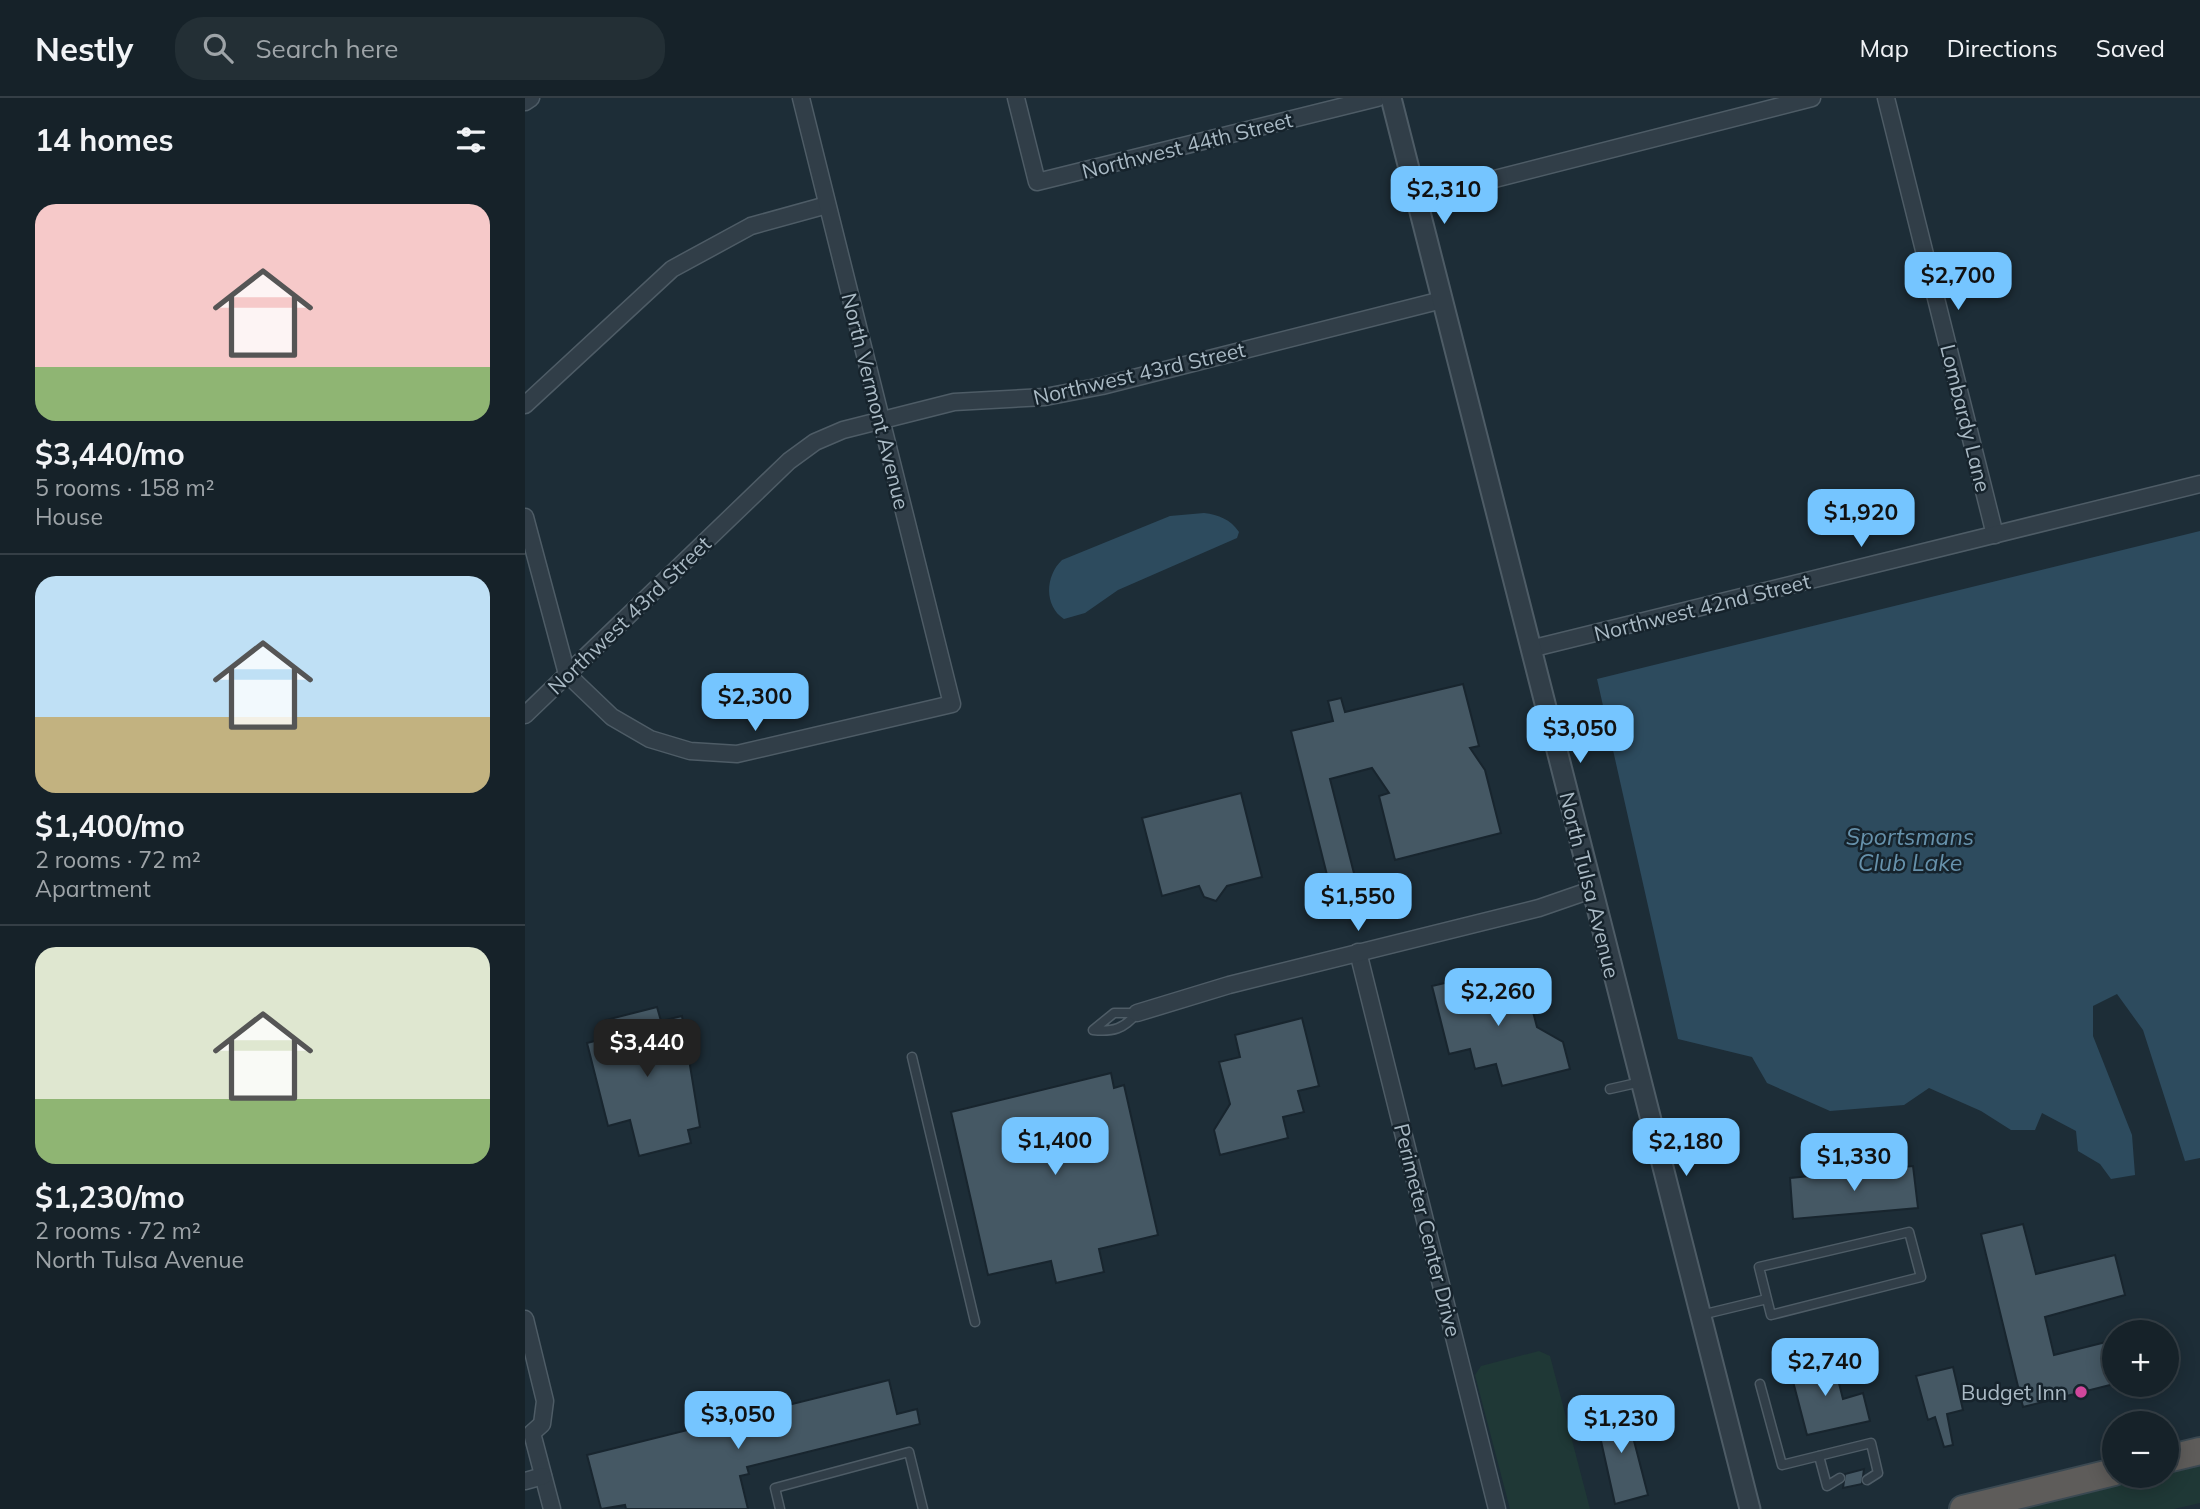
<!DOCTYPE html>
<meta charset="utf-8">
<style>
:root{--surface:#162229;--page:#232f35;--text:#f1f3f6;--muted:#9ea4a8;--line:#353f46;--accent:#75c5ff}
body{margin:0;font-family:Mulish,sans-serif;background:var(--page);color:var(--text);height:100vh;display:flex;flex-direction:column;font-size:26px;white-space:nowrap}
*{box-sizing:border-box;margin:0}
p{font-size:23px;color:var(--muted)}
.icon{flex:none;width:38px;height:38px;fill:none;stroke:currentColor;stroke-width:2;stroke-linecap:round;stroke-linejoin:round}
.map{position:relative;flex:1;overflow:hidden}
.drawer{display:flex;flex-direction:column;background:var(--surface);width:525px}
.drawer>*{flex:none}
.fabs{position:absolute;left:1577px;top:1222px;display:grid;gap:14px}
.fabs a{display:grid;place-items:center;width:77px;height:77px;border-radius:50%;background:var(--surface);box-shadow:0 4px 18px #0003,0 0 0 2px var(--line);font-size:35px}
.price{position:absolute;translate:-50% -60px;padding:0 16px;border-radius:14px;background:var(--accent);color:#111;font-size:23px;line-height:46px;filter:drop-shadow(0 2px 4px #0008)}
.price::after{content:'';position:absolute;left:50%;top:42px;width:21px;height:16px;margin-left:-10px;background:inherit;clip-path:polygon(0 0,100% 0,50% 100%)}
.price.selected{background:#222;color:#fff}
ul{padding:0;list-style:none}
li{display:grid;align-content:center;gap:14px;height:371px;padding:0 35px}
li+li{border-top:2px solid var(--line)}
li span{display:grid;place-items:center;height:217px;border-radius:21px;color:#555}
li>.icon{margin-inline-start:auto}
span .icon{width:126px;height:126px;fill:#fffc;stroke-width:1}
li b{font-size:30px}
h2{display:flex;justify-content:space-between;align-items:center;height:84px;padding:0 35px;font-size:30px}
header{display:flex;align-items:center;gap:42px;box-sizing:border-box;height:98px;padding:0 35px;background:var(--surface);border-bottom:2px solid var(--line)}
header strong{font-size:33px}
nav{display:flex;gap:38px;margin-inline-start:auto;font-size:24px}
.search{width:490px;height:63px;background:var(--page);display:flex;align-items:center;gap:18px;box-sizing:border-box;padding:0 24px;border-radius:28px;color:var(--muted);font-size:26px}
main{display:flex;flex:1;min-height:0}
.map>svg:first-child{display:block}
.green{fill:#1f3836}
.water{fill:#2d4b5e}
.building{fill:#455864;stroke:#18252e;stroke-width:2}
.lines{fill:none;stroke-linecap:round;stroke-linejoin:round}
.service-casing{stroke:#4e5c66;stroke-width:11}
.minor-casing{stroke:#4e5c66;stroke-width:19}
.tertiary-casing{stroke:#4e5c66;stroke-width:23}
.trunk-casing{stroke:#3b4952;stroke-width:30}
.service{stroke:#313e48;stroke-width:8}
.minor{stroke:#313e48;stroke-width:16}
.tertiary{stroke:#313e48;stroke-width:19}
.trunk{stroke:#5e5c5a;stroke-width:26}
.hotel-dot{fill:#d1479c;stroke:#16232c;stroke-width:2.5}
.labels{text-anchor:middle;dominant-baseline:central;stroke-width:5;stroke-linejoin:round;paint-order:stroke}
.street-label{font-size:21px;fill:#aabac5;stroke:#16232c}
.poi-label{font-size:21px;fill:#aabac5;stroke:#16232c;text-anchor:end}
.water-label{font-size:23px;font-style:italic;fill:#6792ac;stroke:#16232c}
</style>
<header>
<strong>Nestly</strong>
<div class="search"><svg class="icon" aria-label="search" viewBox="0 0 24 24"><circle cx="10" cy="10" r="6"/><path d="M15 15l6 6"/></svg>Search here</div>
<nav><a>Map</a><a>Directions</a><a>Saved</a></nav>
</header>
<main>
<section class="drawer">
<h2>14 homes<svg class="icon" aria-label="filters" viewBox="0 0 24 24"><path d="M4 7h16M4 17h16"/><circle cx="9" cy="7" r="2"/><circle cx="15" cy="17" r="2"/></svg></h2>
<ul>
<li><span style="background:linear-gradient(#f6c9c9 75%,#8fb573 0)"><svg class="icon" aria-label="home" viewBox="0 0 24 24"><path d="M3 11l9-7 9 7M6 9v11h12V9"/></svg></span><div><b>$3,440/mo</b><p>5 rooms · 158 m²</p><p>House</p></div></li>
<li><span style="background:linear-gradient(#bfe0f5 65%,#c2b280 0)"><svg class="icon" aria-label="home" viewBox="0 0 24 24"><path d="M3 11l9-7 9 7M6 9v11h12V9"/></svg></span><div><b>$1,400/mo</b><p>2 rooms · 72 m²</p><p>Apartment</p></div></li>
<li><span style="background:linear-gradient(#dfe7d0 70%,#8fb573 0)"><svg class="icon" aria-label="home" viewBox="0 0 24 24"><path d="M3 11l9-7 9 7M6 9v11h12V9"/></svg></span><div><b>$1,230/mo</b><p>2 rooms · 72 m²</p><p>North Tulsa Avenue</p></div></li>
</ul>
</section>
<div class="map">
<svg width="1675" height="1411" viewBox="0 0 1675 1411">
<rect width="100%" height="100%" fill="#1d2d37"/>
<g class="green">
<path d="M1014 1253 1025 1258 1065 1411H985L950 1277 956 1268Z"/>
<path d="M1675 1366V1405L1649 1411H1499Z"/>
</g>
<g class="water">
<path d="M679 415C694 417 705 421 714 434L712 440 593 492 560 515 539 521C519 508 520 478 537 462L645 418Z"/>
<path d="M1675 433V1060L1660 1063 1618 932 1592 896 1568 908V938L1607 1037 1610 1077 1586 1081 1575 1066 1553 1053 1551 1033 1517 1015 1510 1032H1486L1456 1013 1404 990 1379 1007 1305 1013 1242 985 1227 959 1153 941 1072 581Z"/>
</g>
<g class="building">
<path d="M938 586 954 648 945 650 960 672 976 735 870 762 854 698 864 695 847 670 805 681 834 795 808 801 766 633 808 623 803 603 816 600 820 614Z"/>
<path d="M716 695 737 779 702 788 691 803 679 799 674 788 637 798 617 720Z"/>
<path d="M975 872 980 892 1001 887 1012 929 1038 944 1045 971 977 988 971 966 950 971 945 951 924 956 907 888Z"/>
<path d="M132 909 136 923 157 918 175 1029 163 1032 166 1045 114 1058 105 1022 83 1028 62 945 85 939 81 922Z"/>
<path d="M777 920 794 988 773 993 779 1014 758 1019 763 1040 695 1057 689 1032 705 1006 694 964 715 959 710 937Z"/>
<path d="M586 975 589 990 599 987 633 1137 574 1151 579 1174 531 1185 526 1163 463 1177 426 1014Z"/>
<path d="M1388 1068 1393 1110 1268 1121 1265 1080Z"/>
<path d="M1498 1126 1511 1176 1590 1157 1600 1197 1520 1219 1529 1257 1589 1242V1286L1498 1309 1456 1136Z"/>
<path d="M1307 1258 1318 1301 1338 1295 1345 1323 1282 1337 1264 1268Z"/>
<path d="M1428 1269 1438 1312 1422 1316 1428 1347 1419 1349 1410 1319 1403 1322 1391 1278Z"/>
<path d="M364 1282 372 1316 392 1311 395 1326 222 1369 224 1376 215 1378 223 1411H101L100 1407 76 1411 62 1357Z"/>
<path d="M1100 1308 1123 1397 1090 1406 1070 1316Z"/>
<path d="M1339 1371 1337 1386 1318 1390 1320 1376Z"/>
</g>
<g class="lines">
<g class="service-casing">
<g id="service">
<path d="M589 915H612C599 931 588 934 568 932Z"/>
<path d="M387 959 450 1224"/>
<path d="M1085 991 1116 984"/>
<path d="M1176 1217 1242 1201 1234 1169 1384 1134 1396 1179 1246 1217 1242 1201"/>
<path d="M1235 1286 1257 1367 1346 1345 1353 1375 1342 1382"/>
<path d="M1294 1358 1302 1388 1315 1380"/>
<path d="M255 1411 250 1390 384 1354 398 1411"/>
</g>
</g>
<g class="minor-casing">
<g id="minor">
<path d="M491 0 512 84 852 0"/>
<path d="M1361 0 1470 437"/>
<path d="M0 4 6 0"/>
<path d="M891 101 1287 0"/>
<path d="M0 307 147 171 226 128 302 107"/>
<path d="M0 419 42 576 87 619 125 641 165 653 212 656 427 606 276 0"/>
<path d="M1005 551 1675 386"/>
<path d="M0 617 264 363 290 344 318 332 429 304 520 299 577 288 917 202"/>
<path d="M833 854 972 1411"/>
<path d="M612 915 704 887 1014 810 1066 792"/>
<path d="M0 1221 20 1303 17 1326 7 1335 27 1411"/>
<path d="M0 1383 18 1378"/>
</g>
</g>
<g class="tertiary-casing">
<path id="tertiary" d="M866 0 1225 1411"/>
</g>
<g class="trunk-casing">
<g id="trunk">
<path d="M1642 1361 1675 1353"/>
<path d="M1438 1411 1589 1374"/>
</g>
</g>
<use href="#service" class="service"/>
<use href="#minor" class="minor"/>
<use href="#tertiary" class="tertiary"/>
<use href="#trunk" class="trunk"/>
</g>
<circle class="hotel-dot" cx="1556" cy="1294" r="7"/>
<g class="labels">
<g class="street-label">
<text transform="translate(662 47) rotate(-14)">Northwest 44th Street</text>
<text transform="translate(614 275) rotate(-13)">Northwest 43rd Street</text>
<text transform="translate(351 303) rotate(76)">North Vermont Avenue</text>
<text transform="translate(1441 320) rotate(76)">Lombardy Lane</text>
<text transform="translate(1177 509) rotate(-14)">Northwest 42nd Street</text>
<text transform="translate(104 517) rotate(-44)">Northwest 43rd Street</text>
<text transform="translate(1065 787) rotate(76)">North Tulsa Avenue</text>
<text transform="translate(903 1132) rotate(76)">Perimeter Center Drive</text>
</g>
<g class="poi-label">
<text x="1542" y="1294">Budget Inn</text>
</g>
<g class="water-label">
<text x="1385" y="738">Sportsmans<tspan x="1385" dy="26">Club Lake</tspan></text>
</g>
</g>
</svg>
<div class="fabs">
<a>+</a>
<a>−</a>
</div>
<b class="price" style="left:919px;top:128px">$2,310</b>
<b class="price" style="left:1433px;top:214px">$2,700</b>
<b class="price" style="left:1336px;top:451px">$1,920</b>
<b class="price" style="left:230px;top:635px">$2,300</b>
<b class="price" style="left:1055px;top:667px">$3,050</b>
<b class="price" style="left:833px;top:835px">$1,550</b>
<b class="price" style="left:973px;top:930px">$2,260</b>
<b class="price selected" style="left:122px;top:981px">$3,440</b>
<b class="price" style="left:530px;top:1079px">$1,400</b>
<b class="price" style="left:1161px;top:1080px">$2,180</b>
<b class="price" style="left:1329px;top:1095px">$1,330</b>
<b class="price" style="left:1300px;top:1300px">$2,740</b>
<b class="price" style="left:213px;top:1353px">$3,050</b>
<b class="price" style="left:1096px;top:1357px">$1,230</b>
</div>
</main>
